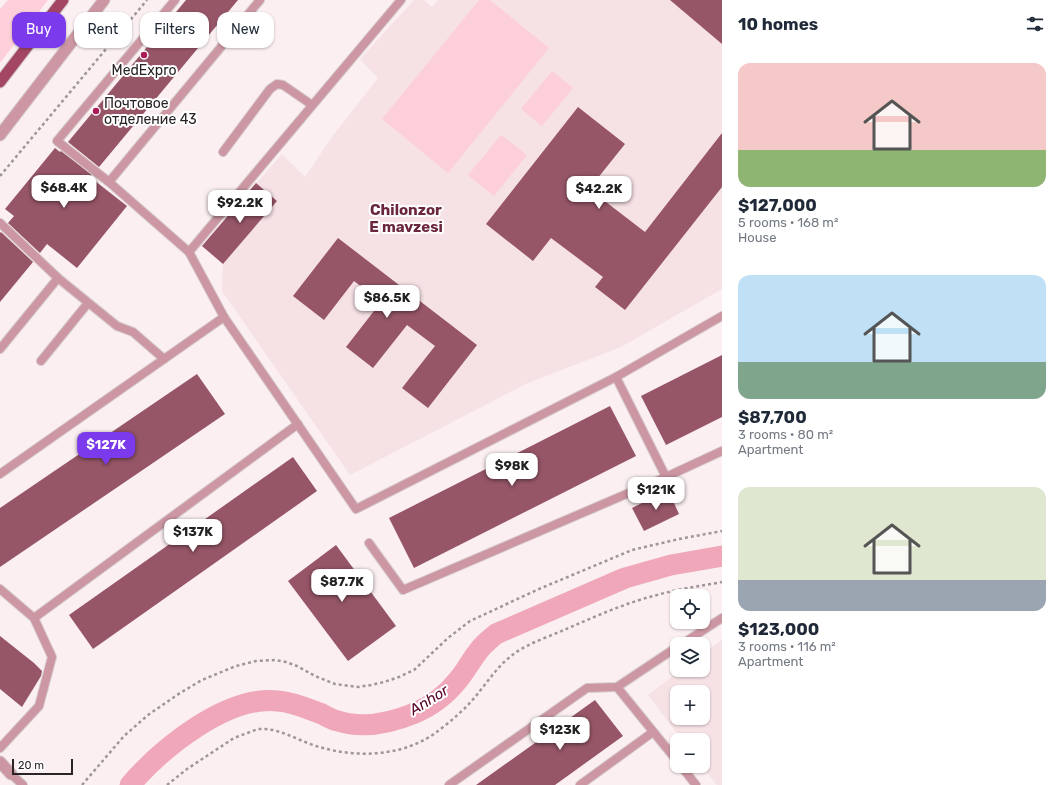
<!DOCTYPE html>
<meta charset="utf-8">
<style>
:root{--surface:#fff;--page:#f6f6f7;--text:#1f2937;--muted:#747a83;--accent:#7c3aed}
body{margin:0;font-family:Rubik,sans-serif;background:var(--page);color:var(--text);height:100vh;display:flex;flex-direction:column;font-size:15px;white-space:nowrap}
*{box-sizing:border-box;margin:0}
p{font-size:13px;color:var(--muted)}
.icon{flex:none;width:22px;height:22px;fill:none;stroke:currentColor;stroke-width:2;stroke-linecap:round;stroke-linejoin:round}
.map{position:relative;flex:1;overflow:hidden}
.panel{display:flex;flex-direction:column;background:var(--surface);width:340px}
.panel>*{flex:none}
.guide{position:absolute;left:12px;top:12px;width:380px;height:36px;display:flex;gap:8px}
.tools{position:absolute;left:670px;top:589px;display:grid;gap:8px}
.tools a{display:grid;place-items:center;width:40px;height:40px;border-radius:8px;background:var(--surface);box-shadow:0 1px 3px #0004;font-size:20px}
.scale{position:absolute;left:12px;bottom:10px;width:61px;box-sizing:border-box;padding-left:4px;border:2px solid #292425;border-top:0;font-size:11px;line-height:14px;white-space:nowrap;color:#292425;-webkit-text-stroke:3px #fff;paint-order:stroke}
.price{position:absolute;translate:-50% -34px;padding:0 9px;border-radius:8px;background:#fff;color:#222;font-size:13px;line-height:26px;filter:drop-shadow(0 1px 2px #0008)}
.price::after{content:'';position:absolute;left:50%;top:24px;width:12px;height:9px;margin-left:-6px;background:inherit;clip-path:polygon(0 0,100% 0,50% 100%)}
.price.active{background:var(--accent);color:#fff}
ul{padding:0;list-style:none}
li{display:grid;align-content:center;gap:8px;height:212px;padding:0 16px}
li span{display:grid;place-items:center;height:124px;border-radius:12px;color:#555}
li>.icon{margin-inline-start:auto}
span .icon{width:72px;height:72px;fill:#fffc;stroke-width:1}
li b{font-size:17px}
h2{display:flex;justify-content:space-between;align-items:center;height:48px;padding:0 16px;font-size:17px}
.tag{padding:0 14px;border-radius:12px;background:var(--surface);box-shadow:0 1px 3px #0004;font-size:14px;line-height:36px}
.tag.active{background:var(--accent);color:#fff}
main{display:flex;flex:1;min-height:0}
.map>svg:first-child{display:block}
.built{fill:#f6e1e5;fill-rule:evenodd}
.green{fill:#fdcfda}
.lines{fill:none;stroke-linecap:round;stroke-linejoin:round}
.canal{stroke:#efa7b9;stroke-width:21}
.building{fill:#965667}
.service-casing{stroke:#d5cacc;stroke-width:10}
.minor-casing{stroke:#d5cacc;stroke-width:13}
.tertiary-casing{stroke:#d5cacc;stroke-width:13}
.primary-casing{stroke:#d5cacc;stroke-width:13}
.path{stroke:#9f9698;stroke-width:2.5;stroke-dasharray:3 3;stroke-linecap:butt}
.service{stroke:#cc97a3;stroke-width:8}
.minor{stroke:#cc97a3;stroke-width:11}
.tertiary{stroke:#cc97a3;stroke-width:11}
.primary{stroke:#a24663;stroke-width:11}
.poi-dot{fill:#ab1b56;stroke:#fff;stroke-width:1.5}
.labels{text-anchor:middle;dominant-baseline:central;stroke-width:4;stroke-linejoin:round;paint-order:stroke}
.poi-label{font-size:14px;fill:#292425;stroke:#fff}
.neighbourhood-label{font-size:15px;font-weight:bold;fill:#6a263c;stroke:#fff}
.water-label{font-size:15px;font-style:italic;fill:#590429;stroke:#fff}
</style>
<main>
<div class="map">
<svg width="722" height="785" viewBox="0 0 722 785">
<rect width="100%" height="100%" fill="#fbeff1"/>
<g class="built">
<path d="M414 0H424L432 7 438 0H722V289L621 347 528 383 350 475 222 291 223 264 202 246 282 154 305 177 331 138 378 78 360 59Z"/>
<path d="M722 640V785H717L702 766H703V740H682L648 695 681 670H703V654ZM677 692H703V718H677Z"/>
</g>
<g class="green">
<path d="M8 0H48L0 63V9Z"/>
<path d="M479 0H490L549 48 448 173 382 119Z"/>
<path d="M552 71 573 88 542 126 521 109Z"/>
<path d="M501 135 527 155 494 196 468 175Z"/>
</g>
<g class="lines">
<path class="canal" d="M130 785C162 748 227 695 278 701 293 702 308 709 322 714 327 717 333 720 338 721 363 729 391 723 415 713 431 706 447 694 458 680 465 672 470 662 477 653 482 645 489 640 496 634L625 578 671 565 722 556"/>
</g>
<g class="building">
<path d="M186 0H238L99 167 68 142Z"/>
<path d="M670 0H722V44Z"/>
<path d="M578 107 625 144 589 189 645 232 722 133V187L625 310 595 287 603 277 551 238 533 261 486 224Z"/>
<path d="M55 148 60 152 61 151 92 175 90 177 127 206 77 268 47 244 40 253 8 223 14 216 5 209Z"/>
<path d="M256 183 277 201 223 264 202 246Z"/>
<path d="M1 232 33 262 0 302V233Z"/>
<path d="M338 238 477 345 428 408 402 388 435 346 407 325 373 368 346 347 381 302 354 281 324 320 293 296Z"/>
<path d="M722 355V417L666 445 641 396Z"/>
<path d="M197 374 225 414 0 567V508Z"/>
<path d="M610 406 636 456 414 568 389 518Z"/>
<path d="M293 457 317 491 93 649 69 615Z"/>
<path d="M668 490 679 514 644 531 632 508Z"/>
<path d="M336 545 396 626 348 661 288 581Z"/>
<path d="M0 636 34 663 42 671 41 676 22 707 0 689Z"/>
<path d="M595 700 623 736 555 785H476Z"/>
</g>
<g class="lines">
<g class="service-casing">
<g id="service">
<path d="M175 0 57 141 109 182 189 252 224 317"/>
<path d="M223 152 270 89 277 84 283 85 312 105"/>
<path d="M109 182 260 0"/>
<path d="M0 223 58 278 117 326 133 332 164 359"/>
<path d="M189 252 401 0"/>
<path d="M0 349 58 278"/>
<path d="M41 361 88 303"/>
<path d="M616 377 666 477"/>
<path d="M0 474 224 317 356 509 616 377 722 316"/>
<path d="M369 543 403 590 666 477 722 451"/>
<path d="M0 589 34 618 52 657 39 706 0 748"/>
<path d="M34 618 298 424"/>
<path d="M682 644 722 618"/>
<path d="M617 687 677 761"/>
<path d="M681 766 696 785"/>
<path d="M11 774 23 785"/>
<path d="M449 785 587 688 617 687 677 647"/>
<path d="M580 785 653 732"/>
</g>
</g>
<g class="minor-casing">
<path id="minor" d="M0 762 11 774"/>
</g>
<g class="tertiary-casing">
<path id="tertiary" d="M0 135 104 0"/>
</g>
<g class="primary-casing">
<path id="primary" d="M0 82 63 0"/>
</g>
<g class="path">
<path d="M0 176 147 0"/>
<path d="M82 785 124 736 148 715 180 693 202 680 236 666 256 661 275 660 286 662 297 666 315 676 335 684 358 687 371 685 384 682 399 677 414 670 448 638 470 621 539 589 632 550 679 539 722 531"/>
<path d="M167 785 187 769 234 738 258 729H265L273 730C290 734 306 744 323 748 356 757 394 756 424 740 436 734 456 717 466 707 483 690 495 667 515 653 529 643 548 637 564 630 594 617 625 603 657 595 678 589 700 586 722 582"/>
</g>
<use href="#service" class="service"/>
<use href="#minor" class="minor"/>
<use href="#tertiary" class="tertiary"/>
<use href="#primary" class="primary"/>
</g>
<g class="poi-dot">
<circle cx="144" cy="55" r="4"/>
<circle cx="96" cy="111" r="4"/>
</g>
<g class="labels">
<g class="poi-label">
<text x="144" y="70">MedExpro</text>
<text x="104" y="103" text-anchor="start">Почтовое<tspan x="104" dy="16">отделение 43</tspan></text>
</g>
<g class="neighbourhood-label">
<text x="406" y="210">Chilonzor<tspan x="406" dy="17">E mavzesi</tspan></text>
</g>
<g class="water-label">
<text transform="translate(429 700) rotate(-32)">Anhor</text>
</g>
</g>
</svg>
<div class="tools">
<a><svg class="icon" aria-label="locate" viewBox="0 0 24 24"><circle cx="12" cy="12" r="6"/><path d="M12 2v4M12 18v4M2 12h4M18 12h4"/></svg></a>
<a><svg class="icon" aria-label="layers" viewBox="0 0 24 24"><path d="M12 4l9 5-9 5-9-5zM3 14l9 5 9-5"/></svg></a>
<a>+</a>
<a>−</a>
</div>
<div class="scale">20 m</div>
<b class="price" style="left:64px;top:209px">$68.4K</b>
<b class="price" style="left:599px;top:210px">$42.2K</b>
<b class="price" style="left:240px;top:224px">$92.2K</b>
<b class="price" style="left:387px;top:319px">$86.5K</b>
<b class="price active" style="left:106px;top:466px">$127K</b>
<b class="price" style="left:512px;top:487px">$98K</b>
<b class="price" style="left:656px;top:511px">$121K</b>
<b class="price" style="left:193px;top:553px">$137K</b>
<b class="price" style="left:342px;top:603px">$87.7K</b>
<b class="price" style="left:560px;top:751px">$123K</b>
<div class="guide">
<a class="tag active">Buy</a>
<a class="tag">Rent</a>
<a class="tag">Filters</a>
<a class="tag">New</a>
</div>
</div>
<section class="panel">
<h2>10 homes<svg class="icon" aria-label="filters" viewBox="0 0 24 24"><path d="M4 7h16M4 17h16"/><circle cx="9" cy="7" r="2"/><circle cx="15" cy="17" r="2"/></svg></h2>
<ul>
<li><span style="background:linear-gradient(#f6c9c9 70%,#8fb573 0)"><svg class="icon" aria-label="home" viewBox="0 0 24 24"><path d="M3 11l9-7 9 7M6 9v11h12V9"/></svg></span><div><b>$127,000</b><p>5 rooms · 168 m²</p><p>House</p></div></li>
<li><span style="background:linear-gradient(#bfe0f5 70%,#7fa58c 0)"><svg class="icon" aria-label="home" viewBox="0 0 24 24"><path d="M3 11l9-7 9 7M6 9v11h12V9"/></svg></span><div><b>$87,700</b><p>3 rooms · 80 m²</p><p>Apartment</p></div></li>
<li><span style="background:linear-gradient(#dfe7d0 75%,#9aa5b1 0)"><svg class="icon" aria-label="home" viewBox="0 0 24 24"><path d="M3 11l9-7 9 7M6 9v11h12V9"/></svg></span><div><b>$123,000</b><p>3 rooms · 116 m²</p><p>Apartment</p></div></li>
</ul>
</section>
</main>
